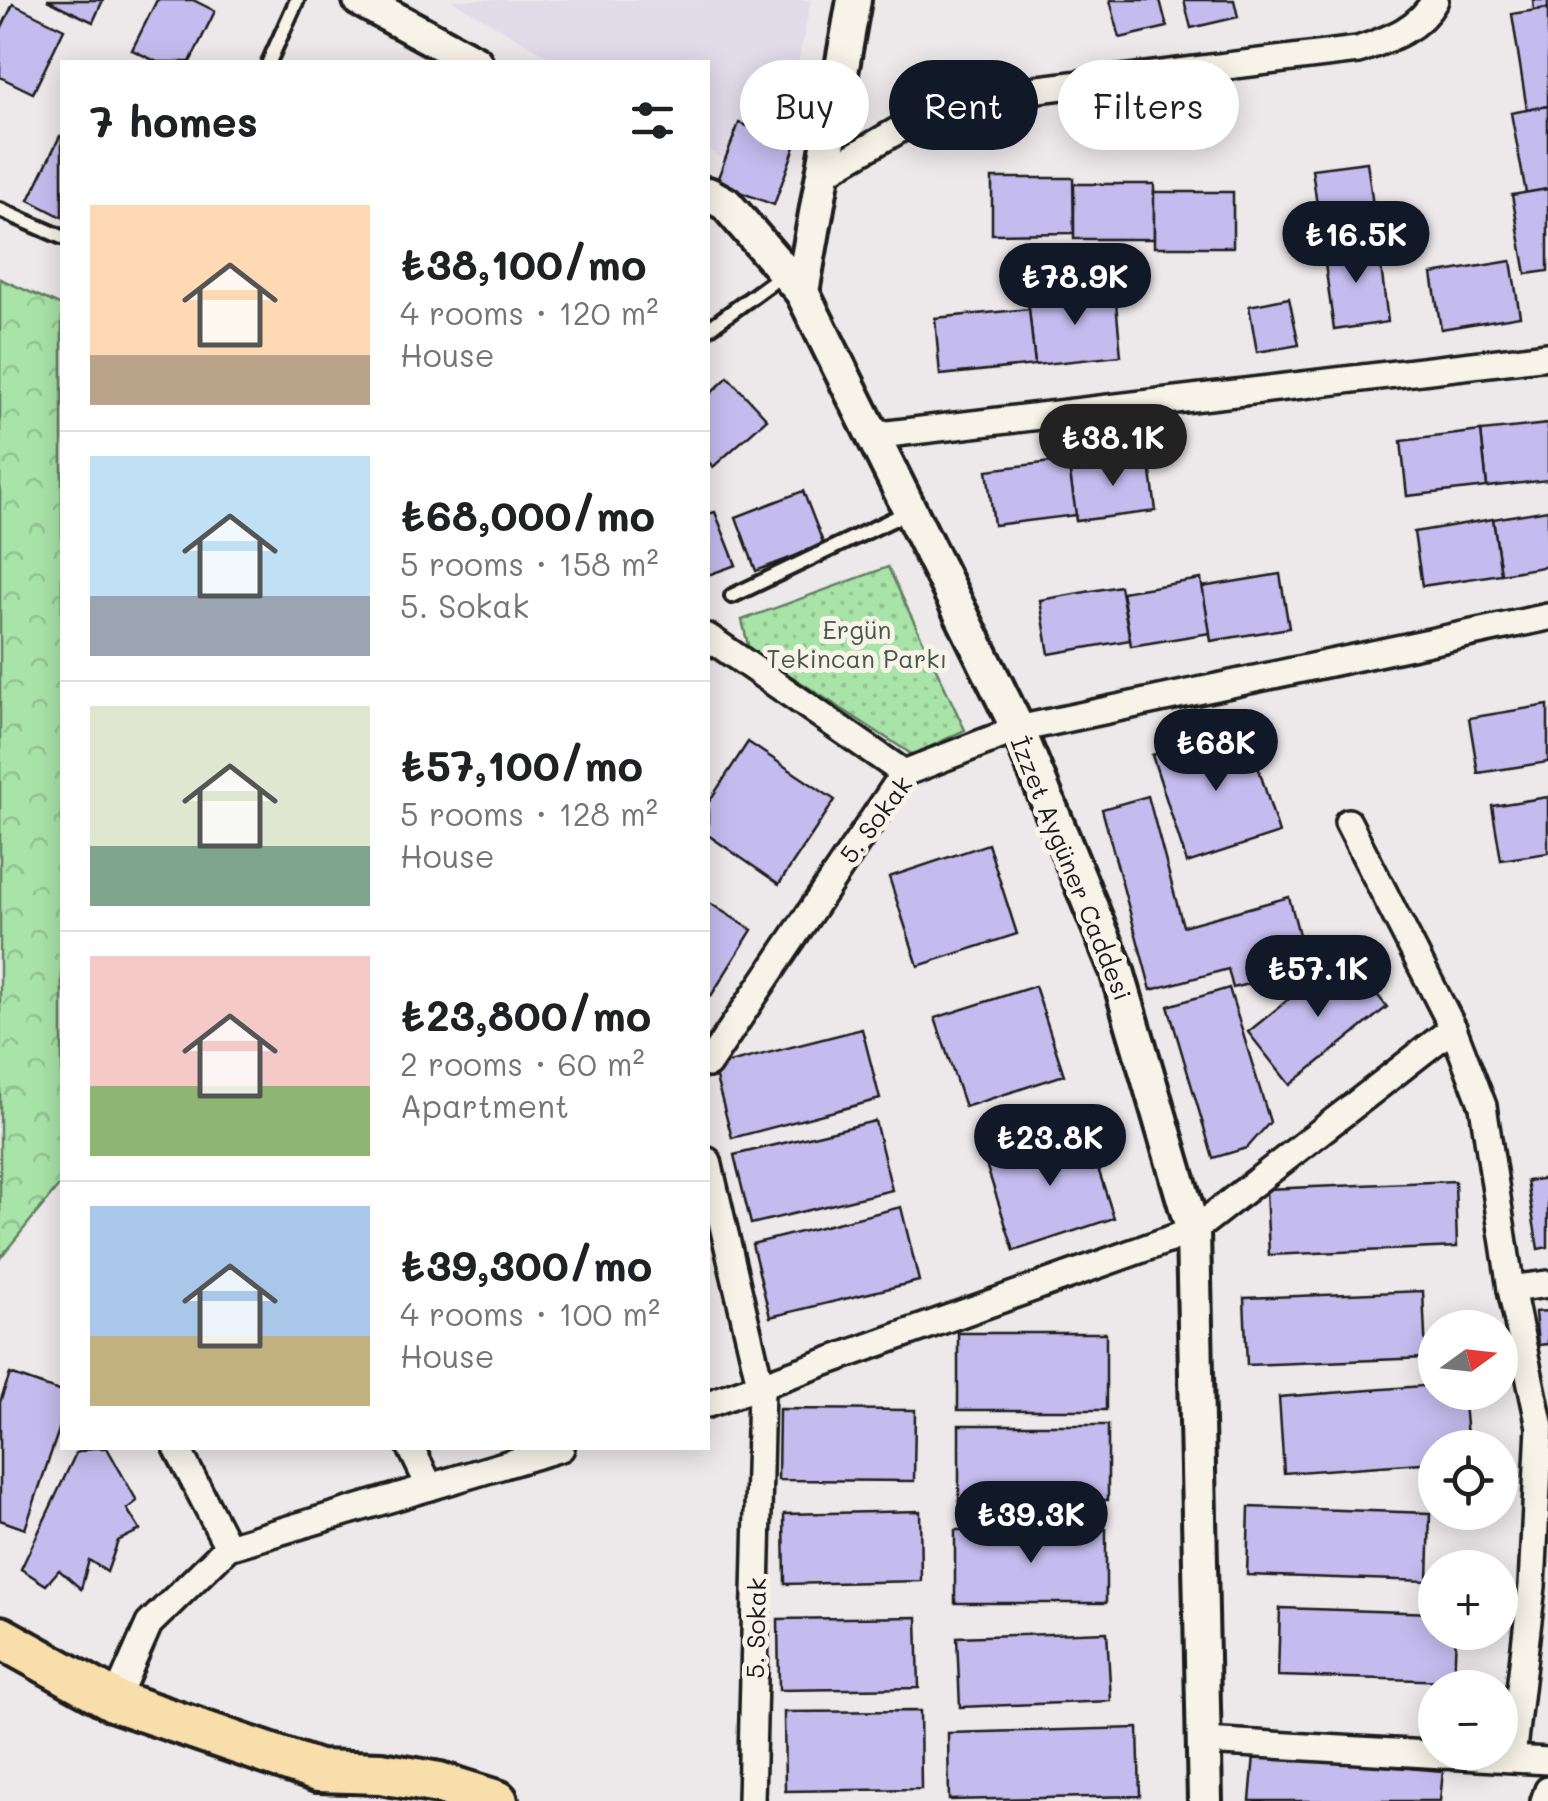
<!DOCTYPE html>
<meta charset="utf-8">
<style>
:root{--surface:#fff;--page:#f2f2f2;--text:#202124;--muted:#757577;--line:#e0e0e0;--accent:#111827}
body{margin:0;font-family:Mali,sans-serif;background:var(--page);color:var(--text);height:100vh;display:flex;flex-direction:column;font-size:38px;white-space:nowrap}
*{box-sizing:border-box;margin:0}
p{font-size:32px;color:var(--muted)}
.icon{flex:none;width:55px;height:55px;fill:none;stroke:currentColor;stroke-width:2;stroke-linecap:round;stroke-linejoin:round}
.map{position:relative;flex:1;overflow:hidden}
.panel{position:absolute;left:60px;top:60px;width:650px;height:1390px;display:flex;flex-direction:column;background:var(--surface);border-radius:0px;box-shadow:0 5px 25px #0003}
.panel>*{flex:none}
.hud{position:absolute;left:740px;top:60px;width:658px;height:90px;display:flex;gap:20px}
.needle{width:65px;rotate:75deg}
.buttons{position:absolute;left:1418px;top:1310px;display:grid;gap:20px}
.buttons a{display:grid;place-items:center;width:100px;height:100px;border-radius:50%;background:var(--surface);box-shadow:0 5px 25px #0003;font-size:50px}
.price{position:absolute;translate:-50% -85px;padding:0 22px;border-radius:35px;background:var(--accent);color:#fff;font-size:32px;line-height:65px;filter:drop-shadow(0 2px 5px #0008)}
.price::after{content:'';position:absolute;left:50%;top:60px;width:30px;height:22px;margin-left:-15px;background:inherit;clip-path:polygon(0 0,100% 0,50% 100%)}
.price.active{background:#222;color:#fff}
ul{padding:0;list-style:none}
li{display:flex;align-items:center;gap:30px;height:250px;padding:0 30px}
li+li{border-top:2px solid var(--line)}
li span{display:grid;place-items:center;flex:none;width:280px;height:200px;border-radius:0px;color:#555}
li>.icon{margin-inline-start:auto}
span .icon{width:120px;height:120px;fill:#fffc;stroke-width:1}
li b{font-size:42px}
h2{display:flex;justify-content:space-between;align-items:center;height:120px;padding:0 30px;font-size:42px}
.chip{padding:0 35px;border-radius:45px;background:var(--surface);box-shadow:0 5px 25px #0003;font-size:35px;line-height:90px}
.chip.active{background:var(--accent);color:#fff}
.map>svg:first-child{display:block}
.built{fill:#e1dbea}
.forest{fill:url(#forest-crowns);stroke:#628062;stroke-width:2.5}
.park{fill:url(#park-dots);stroke:#628062;stroke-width:2.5}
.building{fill:#c4bcee;stroke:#1c1c1c;stroke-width:2.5}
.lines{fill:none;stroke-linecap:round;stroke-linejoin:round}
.service-casing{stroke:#1c1c1c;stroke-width:20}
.minor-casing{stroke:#1c1c1c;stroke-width:32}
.tertiary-casing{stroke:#1c1c1c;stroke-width:40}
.primary-casing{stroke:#1c1c1c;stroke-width:48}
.service{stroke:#f7f3e8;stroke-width:12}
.minor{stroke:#f7f3e8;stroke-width:25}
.tertiary{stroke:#f7f3e8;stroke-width:32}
.primary{stroke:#f8deab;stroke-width:40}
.labels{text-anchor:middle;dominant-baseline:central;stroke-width:10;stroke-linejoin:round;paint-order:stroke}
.park-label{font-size:25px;fill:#465846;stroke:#f7f3e8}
.street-label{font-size:25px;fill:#1c1c1c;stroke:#f7f3e8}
</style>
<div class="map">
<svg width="1548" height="1801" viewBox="0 0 1548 1801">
<defs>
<pattern id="forest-crowns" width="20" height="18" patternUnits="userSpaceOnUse" patternTransform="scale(2.5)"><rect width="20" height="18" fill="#a8e3a8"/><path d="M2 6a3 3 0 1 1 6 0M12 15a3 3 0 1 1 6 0" fill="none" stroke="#90c290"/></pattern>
<pattern id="park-dots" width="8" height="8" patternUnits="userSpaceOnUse" patternTransform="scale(2.5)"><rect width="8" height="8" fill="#a8e3a8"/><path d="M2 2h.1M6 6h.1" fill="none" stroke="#90c290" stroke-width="1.8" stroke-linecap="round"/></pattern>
</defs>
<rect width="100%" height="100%" fill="#ede8e9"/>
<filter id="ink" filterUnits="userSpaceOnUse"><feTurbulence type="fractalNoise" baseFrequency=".01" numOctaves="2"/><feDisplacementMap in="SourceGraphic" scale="20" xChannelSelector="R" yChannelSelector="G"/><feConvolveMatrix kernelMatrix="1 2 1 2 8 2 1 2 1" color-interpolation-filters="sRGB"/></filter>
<g filter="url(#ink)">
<path class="built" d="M451 0H811L772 187 708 150V62H558Z"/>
<path class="forest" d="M0 279 62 306V1182L0 1258Z"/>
<path class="park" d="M888 567 965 730 913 755 749 649 742 620Z"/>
<g class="building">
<path d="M47 0H103L93 22Z"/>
<path d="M157 0H193L215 11 190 62H157L132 50Z"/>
<path d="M1110 0H1160L1167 27 1120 38Z"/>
<path d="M1184 0H1234L1238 17 1191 28Z"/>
<path d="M1533 0H1548V8L1534 10Z"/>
<path d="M13 4 64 29 33 93 0 77V31Z"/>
<path d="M1548 8V106L1527 110 1512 14Z"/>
<path d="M1548 106V189L1526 193 1511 113Z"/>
<path d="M739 123 796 144 774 205 716 183Z"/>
<path d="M60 136 62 137V217L29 200Z"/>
<path d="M1367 162 1378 242 1323 249 1312 169Z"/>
<path d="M992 178H1073L1074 233 992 234Z"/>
<rect x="1074" y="184" width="80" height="55"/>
<path d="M1548 189V271L1526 274 1512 195Z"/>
<rect x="1154" y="192" width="79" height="55"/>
<path d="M1378 242 1388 322 1334 330 1323 249Z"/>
<path d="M1511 261 1520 316 1441 329 1432 274Z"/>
<path d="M1115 292 1121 356 1035 365 1028 301Z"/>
<path d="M1289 298 1299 345 1257 352 1249 306Z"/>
<path d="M1029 309 1035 365 940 375 935 318Z"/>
<path d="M728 377 767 419 713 467 708 461V396Z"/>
<path d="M1548 424V480L1487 487 1481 431Z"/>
<path d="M1481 431 1487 487 1407 496 1401 441Z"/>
<path d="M1149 456 1156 511 1076 521 1069 466Z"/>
<path d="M1068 460 1076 515 994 525 987 470Z"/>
<path d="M803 491 824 545 756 571 736 517Z"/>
<path d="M1548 510V566L1501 574 1493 519Z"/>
<path d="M715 512 736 565 708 575V514Z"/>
<path d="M1493 519 1501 574 1422 586 1414 532Z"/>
<path d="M1280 574 1289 628 1211 641 1202 587Z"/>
<path d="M1201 579 1210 633 1131 646 1122 592Z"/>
<path d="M1120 586 1130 640 1049 654 1040 600Z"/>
<path d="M1548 705V762L1478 773 1469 718Z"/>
<path d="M1245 725 1279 833 1187 863 1152 755Z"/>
<path d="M748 742 835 800 779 884 708 835V803Z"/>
<path d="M1148 796 1183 926 1289 897 1308 968 1233 988 1228 969 1151 990 1102 809Z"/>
<path d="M1548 797V853L1501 860 1492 806Z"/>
<path d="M988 844 1017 934 918 966 889 877Z"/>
<path d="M708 902 752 930 711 996 708 994Z"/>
<path d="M1345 954 1387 1007 1290 1085 1248 1032Z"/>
<path d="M1035 986 1064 1075 965 1107 935 1018Z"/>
<path d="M1229 988 1270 1122 1247 1148 1213 1158 1168 1006Z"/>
<path d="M862 1029 880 1099 732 1138 713 1067Z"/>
<path d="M875 1121 892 1190 751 1224 734 1155Z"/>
<path d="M1085 1128 1114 1218 1014 1251 985 1161Z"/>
<path d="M1548 1178V1247L1538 1249 1527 1181Z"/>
<path d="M1455 1181 1457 1247 1269 1255 1266 1189Z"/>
<path d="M901 1207 919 1281 770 1317 752 1244Z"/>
<path d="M1423 1291 1426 1358 1247 1365 1244 1298Z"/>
<path d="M1548 1311V1344L1538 1345 1535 1312Z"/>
<rect x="958" y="1333" width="148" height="77"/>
<path d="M10 1374 62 1392V1421L25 1529 0 1520V1402Z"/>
<path d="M1435 1385V1392H1463L1468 1448H1435V1462L1284 1473 1279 1397Z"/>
<path d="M779 1409 915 1410 914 1481 778 1480Z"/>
<rect x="959" y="1425" width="149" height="75"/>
<path d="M92 1448H107L137 1501 127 1509 140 1530 118 1541 107 1572 89 1560 81 1589 59 1570 46 1585 21 1569 76 1453Z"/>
<path d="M1249 1507 1430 1513 1428 1581 1247 1575Z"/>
<path d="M920 1511 921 1581 785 1584 784 1514Z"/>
<path d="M1106 1529V1603H955V1530Z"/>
<path d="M1280 1608 1435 1613V1632H1456L1454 1681 1278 1676Z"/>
<path d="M917 1617 919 1688 779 1690 778 1619Z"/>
<path d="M1107 1632 1111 1701 960 1707 957 1637Z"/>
<path d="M920 1711 921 1789 785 1791 784 1712Z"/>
<path d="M1138 1728 1140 1796 949 1800 948 1733Z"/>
<path d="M1254 1755 1443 1771 1440 1801H1250Z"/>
</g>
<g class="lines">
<g class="service-casing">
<g id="service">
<path d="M269 62 297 0"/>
<path d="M0 210 62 237"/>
<path d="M708 329 782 275"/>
<path d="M732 596 910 511"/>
</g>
</g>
<g class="minor-casing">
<g id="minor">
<path d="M823 174 902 128 982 96 1358 50C1389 39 1418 30 1435 0"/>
<path d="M871 436 1548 356"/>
<path d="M708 637 904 773"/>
<path d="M1348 822 1453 1028 1483 1106 1511 1289 1540 1427 1532 1586 1512 1758"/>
<path d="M708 1064 904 773 1018 729 1548 617"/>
<path d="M708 1161 761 1388 751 1801"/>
<path d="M1511 1289 1548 1284"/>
<path d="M708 1404 1193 1231 1453 1028"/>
<path d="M177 1448 228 1547"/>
<path d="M411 1448 430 1487"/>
<path d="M115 1701 149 1624 228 1547 561 1448"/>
<path d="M1204 1741 1548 1761"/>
<path d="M1544 1801 1548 1790"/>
</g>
</g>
<g class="tertiary-casing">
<g id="tertiary">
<path d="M360 0 475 62"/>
<path d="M708 194 726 204 802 292 1018 729 1117 971 1193 1231 1205 1801"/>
<path d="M802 292 854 0"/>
</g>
</g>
<g class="primary-casing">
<path id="primary" d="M0 1637 115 1701 318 1771 381 1773 439 1783 497 1801"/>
</g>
<use href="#service" class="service"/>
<use href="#minor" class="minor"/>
<use href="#tertiary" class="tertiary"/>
<use href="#primary" class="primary"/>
</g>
</g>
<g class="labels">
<g class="park-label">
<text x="857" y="629">Ergün<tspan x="857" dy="29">Tekincan Parkı</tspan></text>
</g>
<g class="street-label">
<text transform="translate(875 819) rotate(-53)">5. Sokak</text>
<text transform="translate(1072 868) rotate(68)">İzzet Aygüner Caddesi</text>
<text transform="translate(755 1628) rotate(-89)">5. Sokak</text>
</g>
</g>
</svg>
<div class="buttons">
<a><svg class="needle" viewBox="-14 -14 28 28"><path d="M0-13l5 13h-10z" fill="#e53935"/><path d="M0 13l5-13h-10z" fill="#757577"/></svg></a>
<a><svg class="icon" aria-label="locate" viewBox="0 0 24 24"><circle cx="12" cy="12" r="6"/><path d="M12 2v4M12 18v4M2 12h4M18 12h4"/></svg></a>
<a>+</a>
<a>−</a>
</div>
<b class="price" style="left:1356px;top:286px">₺16.5K</b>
<b class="price" style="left:1075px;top:328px">₺78.9K</b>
<b class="price active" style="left:1113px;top:489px">₺38.1K</b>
<b class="price" style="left:1216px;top:794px">₺68K</b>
<b class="price" style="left:1318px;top:1020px">₺57.1K</b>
<b class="price" style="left:1050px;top:1189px">₺23.8K</b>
<b class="price" style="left:1031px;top:1566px">₺39.3K</b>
<div class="hud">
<a class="chip">Buy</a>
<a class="chip active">Rent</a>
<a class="chip">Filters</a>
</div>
<section class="panel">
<h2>7 homes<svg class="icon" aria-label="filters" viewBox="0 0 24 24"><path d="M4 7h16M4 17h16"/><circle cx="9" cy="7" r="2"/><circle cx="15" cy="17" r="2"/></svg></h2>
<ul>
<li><span style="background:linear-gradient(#ffd9b3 75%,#b9a48a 0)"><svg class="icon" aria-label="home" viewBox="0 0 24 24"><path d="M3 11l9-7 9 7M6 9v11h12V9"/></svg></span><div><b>₺38,100/mo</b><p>4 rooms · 120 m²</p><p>House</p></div></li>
<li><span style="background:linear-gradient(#bfe0f5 70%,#9aa5b1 0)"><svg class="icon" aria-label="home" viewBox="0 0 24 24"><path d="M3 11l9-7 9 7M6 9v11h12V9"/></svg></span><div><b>₺68,000/mo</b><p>5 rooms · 158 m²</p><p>5. Sokak</p></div></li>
<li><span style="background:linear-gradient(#dfe7d0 70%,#7fa58c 0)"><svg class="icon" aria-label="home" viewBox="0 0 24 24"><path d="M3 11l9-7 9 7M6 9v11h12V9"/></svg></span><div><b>₺57,100/mo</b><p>5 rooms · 128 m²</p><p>House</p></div></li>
<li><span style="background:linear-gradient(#f6c9c9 65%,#8fb573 0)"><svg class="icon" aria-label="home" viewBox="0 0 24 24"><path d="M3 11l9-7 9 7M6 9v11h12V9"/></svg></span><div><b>₺23,800/mo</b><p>2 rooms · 60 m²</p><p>Apartment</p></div></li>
<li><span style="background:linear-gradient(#a9c7e8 65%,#c2b280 0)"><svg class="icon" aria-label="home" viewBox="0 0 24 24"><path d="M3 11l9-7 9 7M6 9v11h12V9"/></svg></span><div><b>₺39,300/mo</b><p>4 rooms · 100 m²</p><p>House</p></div></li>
</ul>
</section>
</div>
